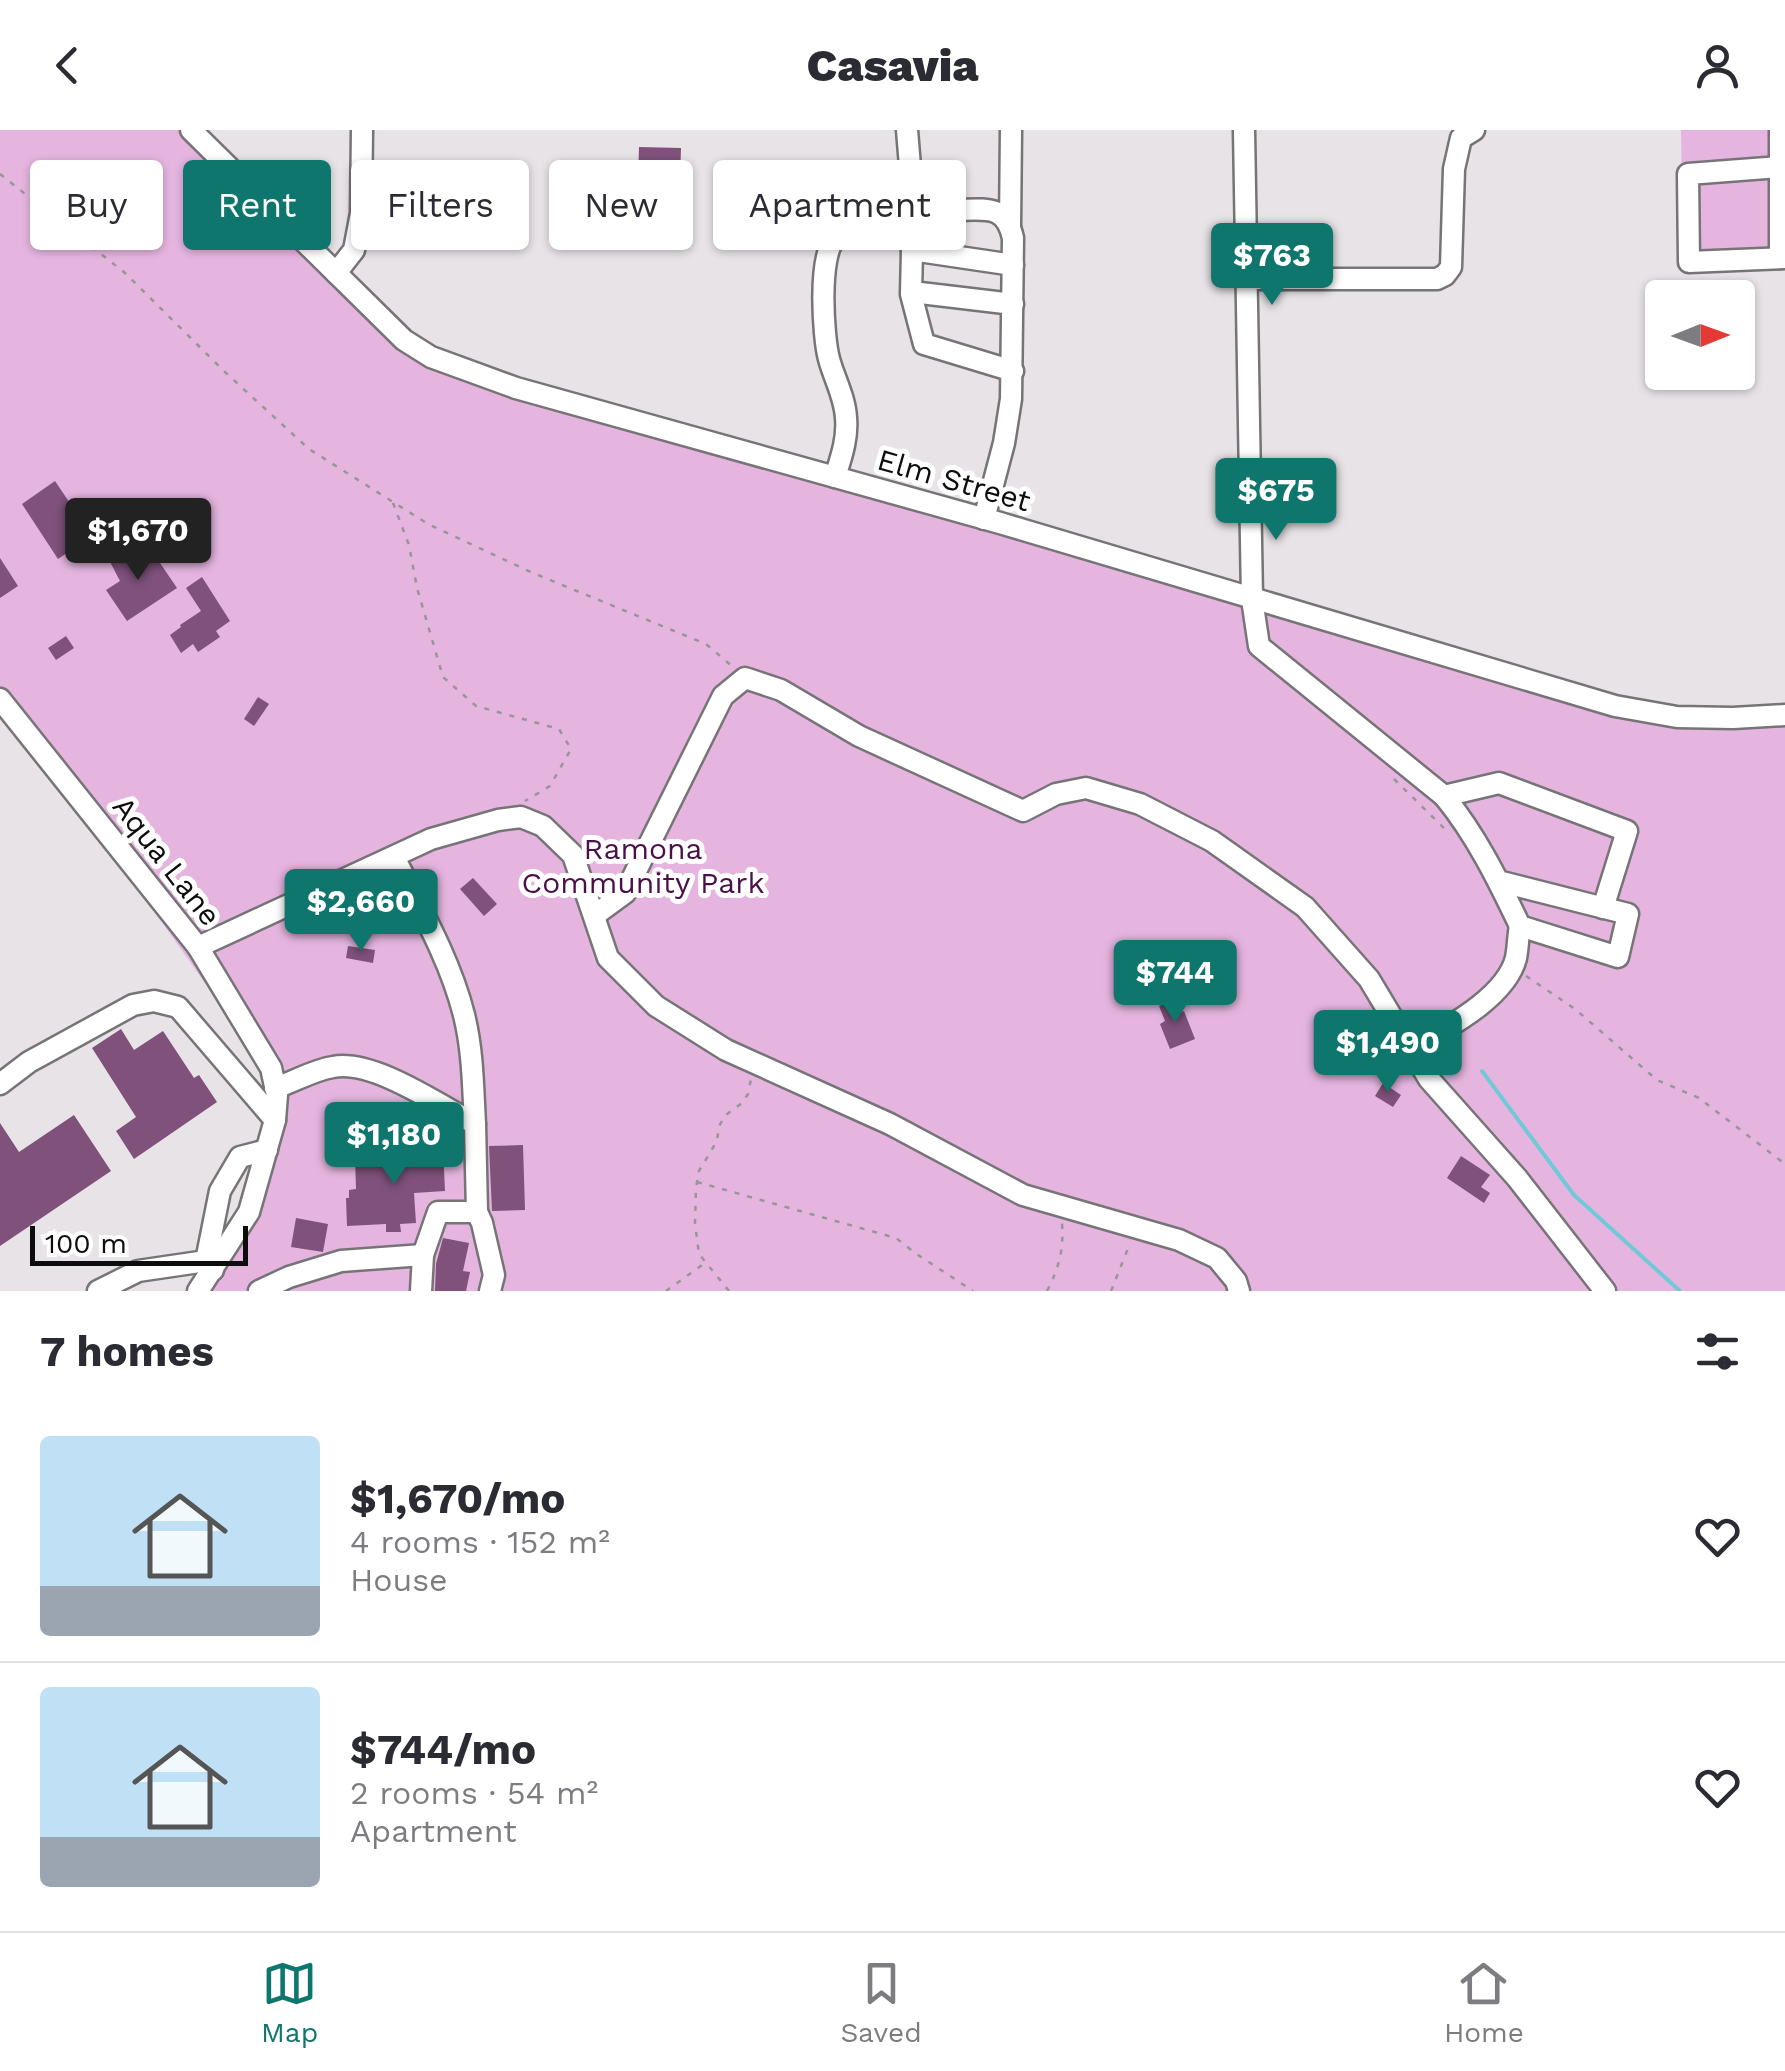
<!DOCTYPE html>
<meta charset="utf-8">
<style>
:root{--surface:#fff;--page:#f2f2f3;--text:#2b2b33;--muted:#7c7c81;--line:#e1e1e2;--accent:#0f766e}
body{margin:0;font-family:"Work Sans",sans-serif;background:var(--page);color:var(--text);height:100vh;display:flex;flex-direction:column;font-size:38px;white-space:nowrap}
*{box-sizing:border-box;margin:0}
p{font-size:32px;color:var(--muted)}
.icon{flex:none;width:55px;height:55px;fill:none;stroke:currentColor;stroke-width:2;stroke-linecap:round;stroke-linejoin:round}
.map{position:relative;height:1161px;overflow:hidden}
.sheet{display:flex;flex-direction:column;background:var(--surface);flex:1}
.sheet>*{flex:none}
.top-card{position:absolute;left:30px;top:30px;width:1000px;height:90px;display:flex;gap:20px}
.needle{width:65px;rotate:89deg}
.controls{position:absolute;left:1645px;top:150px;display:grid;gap:20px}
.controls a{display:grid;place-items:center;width:110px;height:110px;border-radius:10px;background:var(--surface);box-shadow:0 2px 8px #0004;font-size:50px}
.scale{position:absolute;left:30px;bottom:25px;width:218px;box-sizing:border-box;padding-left:10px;border:5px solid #0e0d0e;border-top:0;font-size:28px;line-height:35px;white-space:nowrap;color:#0e0d0e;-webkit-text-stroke:8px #fff;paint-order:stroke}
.price{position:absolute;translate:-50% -85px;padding:0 22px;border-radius:10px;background:var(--accent);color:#fff;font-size:32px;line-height:65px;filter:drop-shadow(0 2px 5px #0008)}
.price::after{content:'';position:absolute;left:50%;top:60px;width:30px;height:22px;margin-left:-15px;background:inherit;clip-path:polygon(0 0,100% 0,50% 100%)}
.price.current{background:#222;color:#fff}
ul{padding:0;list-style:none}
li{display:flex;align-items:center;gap:30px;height:250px;padding:0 40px}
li+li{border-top:2px solid var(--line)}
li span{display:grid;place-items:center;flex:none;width:280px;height:200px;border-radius:10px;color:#555}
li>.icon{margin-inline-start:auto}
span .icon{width:120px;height:120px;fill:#fffc;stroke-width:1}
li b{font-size:42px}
h2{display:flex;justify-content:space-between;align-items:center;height:120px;padding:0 40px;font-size:42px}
.chip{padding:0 35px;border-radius:10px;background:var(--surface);box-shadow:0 2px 8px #0004;font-size:35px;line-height:90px}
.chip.current{background:var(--accent);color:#fff}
header{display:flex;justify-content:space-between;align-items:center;height:130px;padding:0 40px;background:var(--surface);font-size:45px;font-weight:800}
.dock{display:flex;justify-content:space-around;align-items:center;height:140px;border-top:2px solid var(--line);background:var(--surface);font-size:28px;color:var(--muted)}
.dock a{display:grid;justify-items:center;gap:5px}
.dock .current{color:var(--accent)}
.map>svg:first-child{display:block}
.green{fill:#e5b5e0}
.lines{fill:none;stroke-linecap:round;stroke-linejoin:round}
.stream{stroke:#72c9d6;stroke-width:4}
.building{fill:#7f517b}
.minor-casing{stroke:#777477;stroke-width:25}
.path{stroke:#989598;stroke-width:2.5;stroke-dasharray:5 8;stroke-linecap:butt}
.minor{stroke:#fff;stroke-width:20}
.labels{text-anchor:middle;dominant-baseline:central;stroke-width:10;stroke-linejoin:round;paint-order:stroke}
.street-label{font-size:30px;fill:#0e0d0e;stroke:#fff}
.park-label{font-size:30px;fill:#4c1049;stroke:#fff}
</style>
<header><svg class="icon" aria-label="back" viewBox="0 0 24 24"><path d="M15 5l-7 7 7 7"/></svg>Casavia<svg class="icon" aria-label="person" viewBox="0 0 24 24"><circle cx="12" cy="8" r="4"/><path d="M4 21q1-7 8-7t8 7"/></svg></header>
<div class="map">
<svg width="1785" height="1161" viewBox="0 0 1785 1161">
<rect width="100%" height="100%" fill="#e7e3e6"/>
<g class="green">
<path d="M0 0H189L432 227 1618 577 1785 585V1161H201L241 1099 277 984 263 935 137 757 0 571Z"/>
<path d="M1681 0H1785V135L1683 139Z"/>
</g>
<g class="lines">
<path class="stream" d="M1482 941 1574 1065 1680 1161"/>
</g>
<g class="building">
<path d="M639 17 681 18 680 51 638 52Z"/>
<path d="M55 351 92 406 58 429 22 374Z"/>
<path d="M125 416 131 426 134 424 143 436 156 427 177 458 127 491 106 460 120 451 108 428Z"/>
<path d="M0 428 18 456 0 468Z"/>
<path d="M202 447 230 491 216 501 220 507 198 522 193 514 181 523 170 505 181 497 180 495 201 481 186 458Z"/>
<path d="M66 506 74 518 56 530 48 518Z"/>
<path d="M258 567 269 574 254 596 244 589Z"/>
<path d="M473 748 497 774 484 786 460 759Z"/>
<path d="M348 816 375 820 373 833 346 828Z"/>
<path d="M1175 870 1180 883 1184 881 1195 909 1170 919 1160 894 1165 891 1159 876Z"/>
<path d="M121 899 134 920 163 901 194 948 199 945 217 972 134 1029 116 1001 136 987 92 918Z"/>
<path d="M1383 953 1401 965 1393 977 1375 966Z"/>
<path d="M74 985 111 1041 0 1116V993L19 1022Z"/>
<path d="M523 1015 525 1080 492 1081 489 1016Z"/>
<path d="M443 1017 445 1061 414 1063 416 1093 400 1094 401 1102H386V1094L347 1096 346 1068H349V1060L356 1059 355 1028 406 1026V1019Z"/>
<path d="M1461 1026 1490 1045 1481 1057 1490 1063 1484 1073 1447 1048Z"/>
<path d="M296 1088 328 1094 323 1122 291 1117Z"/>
<path d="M443 1108 469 1113 463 1141 470 1142 466 1161H435L436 1134Z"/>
</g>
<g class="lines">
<g class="minor-casing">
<g id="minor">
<path d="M191 0 404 210 431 227 516 258 1000 393 1615 576 1677 587 1733 588 1785 585"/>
<path d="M907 0 914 85 912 120 1013 135"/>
<path d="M1244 0 1252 469 1259 516 1444 666C1476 705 1498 750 1520 796L1618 827 1628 784 1498 751"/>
<path d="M1780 0V128"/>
<path d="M1780 37 1688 44 1689 132 1785 128"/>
<path d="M1010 96 1011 0"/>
<path d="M912 120 911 164 924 214 1013 241"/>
<path d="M336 143 354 120 361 83 362 0"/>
<path d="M1247 149H1437L1445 145 1451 137 1454 39 1461 8 1474 0"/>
<path d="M912 162 1013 174"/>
<path d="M835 347C841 328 848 308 846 288 845 267 834 248 829 229 823 207 818 125 835 109 848 98 870 98 886 94 899 91 910 85 922 82 934 79 948 80 960 80 988 79 1006 76 1013 108L1011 269 1004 313 984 389"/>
<path d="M0 569 198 817 271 938 277 965 275 990 249 1082 198 1161"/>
<path d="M1444 666 1499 653 1627 701 1603 778"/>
<path d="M394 727C420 778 450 829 464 885 473 921 473 958 475 994"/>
<path d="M595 785 625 763 723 566 745 548 781 560 859 606 1023 681 1056 664 1086 658 1140 674 1212 711 1305 777 1369 849 1429 949 1517 1048 1605 1161"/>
<path d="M198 817 431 709 498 690 521 687 543 696 573 725 608 828 656 876 726 920 890 994 1023 1065 1179 1110 1217 1128 1236 1151 1239 1161"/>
<path d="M1411 919C1445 899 1506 868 1516 828 1518 818 1518 806 1520 796"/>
<path d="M0 954 29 932 133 875 154 871 178 877 275 990"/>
<path d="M275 958C294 952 313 940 333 937 373 929 439 975 475 994L477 1082H438L423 1125 421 1161"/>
<path d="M477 1082 482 1093 494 1145 490 1161"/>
<path d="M213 1140 206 1131 220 1061 240 1027 267 1020"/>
<path d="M98 1161 138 1141 206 1131"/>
<path d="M259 1161 289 1147 341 1131 423 1125"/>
</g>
</g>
<g class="path">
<path d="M0 44 125 143 226 243 309 319 428 394 533 443 706 514 733 537"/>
<path d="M393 373 409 415 417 458 443 547 476 576 559 599 571 619 550 656 525 671"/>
<path d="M1394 649 1449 703"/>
<path d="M1526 846 1575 879 1657 950 1699 968 1785 1034"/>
<path d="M697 1052 896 1108 915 1123 973 1161"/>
<path d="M666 1161 705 1133"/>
<path d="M729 1161 699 1124 695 1093 696 1058 699 1041 717 1011 719 996 726 985 742 973 748 964 751 949"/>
<path d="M1047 1161C1059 1138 1064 1119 1062 1093"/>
<path d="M1111 1161 1129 1116"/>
</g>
<use href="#minor" class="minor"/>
</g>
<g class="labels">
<g class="street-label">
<text transform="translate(954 350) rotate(16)">Elm Street</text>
<text transform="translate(167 731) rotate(52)">Aqua Lane</text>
</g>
<g class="park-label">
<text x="643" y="718">Ramona<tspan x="643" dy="34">Community Park</tspan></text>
</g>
</g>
</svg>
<div class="controls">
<a><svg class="needle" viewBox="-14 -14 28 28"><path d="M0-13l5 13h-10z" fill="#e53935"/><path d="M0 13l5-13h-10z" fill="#7c7c81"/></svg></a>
</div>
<div class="scale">100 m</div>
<b class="price" style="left:1272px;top:178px">$763</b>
<b class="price" style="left:1276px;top:413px">$675</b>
<b class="price current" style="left:138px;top:453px">$1,670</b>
<b class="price" style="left:361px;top:824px">$2,660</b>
<b class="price" style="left:1175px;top:895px">$744</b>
<b class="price" style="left:1388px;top:965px">$1,490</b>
<b class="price" style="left:394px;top:1057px">$1,180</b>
<div class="top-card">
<a class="chip">Buy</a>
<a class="chip current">Rent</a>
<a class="chip">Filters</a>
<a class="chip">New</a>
<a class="chip">Apartment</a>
</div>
</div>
<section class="sheet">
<h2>7 homes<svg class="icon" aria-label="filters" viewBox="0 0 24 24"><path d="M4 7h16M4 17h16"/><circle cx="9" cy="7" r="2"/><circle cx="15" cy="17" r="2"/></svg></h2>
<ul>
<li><span style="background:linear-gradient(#bfe0f5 75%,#9aa5b1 0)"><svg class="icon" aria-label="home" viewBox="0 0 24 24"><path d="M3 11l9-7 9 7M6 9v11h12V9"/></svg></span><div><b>$1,670/mo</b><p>4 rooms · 152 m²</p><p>House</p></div><svg class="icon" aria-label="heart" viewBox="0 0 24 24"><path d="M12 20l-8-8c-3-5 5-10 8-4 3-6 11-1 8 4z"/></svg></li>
<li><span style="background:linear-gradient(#bfe0f5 75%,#9aa5b1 0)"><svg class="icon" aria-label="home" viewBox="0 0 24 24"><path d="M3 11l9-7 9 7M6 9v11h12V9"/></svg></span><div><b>$744/mo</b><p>2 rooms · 54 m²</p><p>Apartment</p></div><svg class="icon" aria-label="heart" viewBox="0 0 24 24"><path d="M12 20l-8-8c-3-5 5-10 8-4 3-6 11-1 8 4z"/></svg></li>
</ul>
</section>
<nav class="dock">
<a class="current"><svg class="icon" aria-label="map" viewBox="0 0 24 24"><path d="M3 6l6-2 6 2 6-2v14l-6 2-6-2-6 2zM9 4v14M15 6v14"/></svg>Map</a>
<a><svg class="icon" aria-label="saved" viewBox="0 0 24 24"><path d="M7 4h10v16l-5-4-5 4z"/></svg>Saved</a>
<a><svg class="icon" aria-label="home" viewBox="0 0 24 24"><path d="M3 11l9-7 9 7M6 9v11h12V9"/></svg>Home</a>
</nav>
